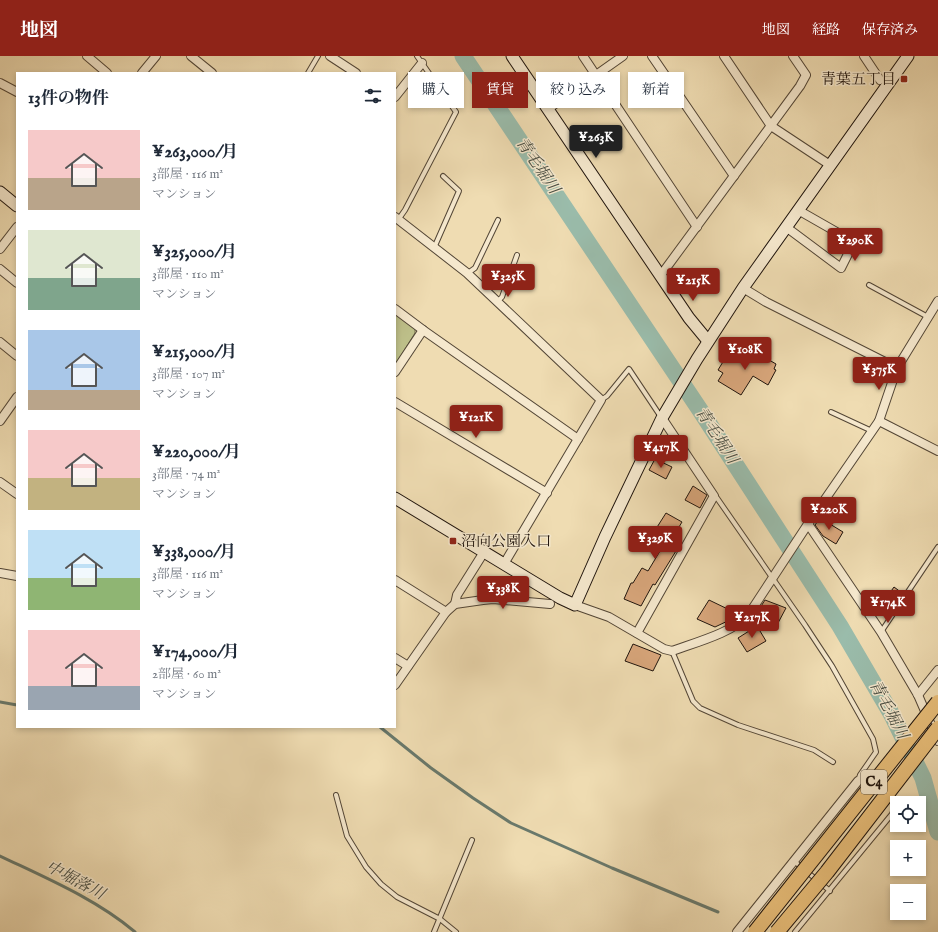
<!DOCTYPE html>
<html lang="ja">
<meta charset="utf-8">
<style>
:root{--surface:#fff;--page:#f6f6f7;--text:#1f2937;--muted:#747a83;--accent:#8f2418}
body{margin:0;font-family:"IM FELL English","Noto Serif JP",serif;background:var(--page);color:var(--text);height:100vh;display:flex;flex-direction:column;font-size:15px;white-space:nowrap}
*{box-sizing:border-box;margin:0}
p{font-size:13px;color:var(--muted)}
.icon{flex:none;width:22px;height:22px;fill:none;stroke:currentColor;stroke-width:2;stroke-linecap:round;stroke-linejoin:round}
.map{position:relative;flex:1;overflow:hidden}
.panel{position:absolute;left:16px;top:16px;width:380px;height:656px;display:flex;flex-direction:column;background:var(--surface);border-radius:0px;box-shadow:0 2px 6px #0003}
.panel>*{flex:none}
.top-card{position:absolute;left:408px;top:16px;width:380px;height:36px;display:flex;gap:8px}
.fabs{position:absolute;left:890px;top:740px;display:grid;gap:8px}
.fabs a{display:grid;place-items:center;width:36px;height:36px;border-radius:0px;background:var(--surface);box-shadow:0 2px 6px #0003;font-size:20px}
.price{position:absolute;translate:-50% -34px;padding:0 9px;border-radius:4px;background:var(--accent);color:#fff;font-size:13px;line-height:26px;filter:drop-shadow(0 1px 2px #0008)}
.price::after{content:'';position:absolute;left:50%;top:24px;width:12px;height:9px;margin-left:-6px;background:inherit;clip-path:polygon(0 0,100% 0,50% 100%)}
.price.on{background:#222;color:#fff}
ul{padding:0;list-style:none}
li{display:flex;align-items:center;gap:12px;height:100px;padding:0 12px}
li span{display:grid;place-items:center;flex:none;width:112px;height:80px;border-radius:0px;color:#555}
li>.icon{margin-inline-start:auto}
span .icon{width:48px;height:48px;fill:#fffc;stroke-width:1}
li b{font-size:17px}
h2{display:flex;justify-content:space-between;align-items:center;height:48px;padding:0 12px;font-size:17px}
.chip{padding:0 14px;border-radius:0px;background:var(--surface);box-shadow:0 2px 6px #0003;font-size:14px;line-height:36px}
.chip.on{background:var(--accent);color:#fff}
header{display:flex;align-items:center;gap:24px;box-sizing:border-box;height:56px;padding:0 20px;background:var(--accent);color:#fff}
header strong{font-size:19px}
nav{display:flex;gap:22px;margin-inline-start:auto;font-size:14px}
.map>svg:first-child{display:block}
.green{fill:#bdbf89;stroke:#6e6a4b}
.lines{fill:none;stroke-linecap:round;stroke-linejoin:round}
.stream{stroke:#69796c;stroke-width:3}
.river{stroke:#9abcab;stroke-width:17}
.building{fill:#d8a67b;stroke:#1f140d}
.lane-casing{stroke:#534636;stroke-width:6}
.street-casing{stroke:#534636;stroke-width:10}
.secondary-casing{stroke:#1f140d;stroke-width:13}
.lane{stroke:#f5e8cd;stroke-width:4}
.street{stroke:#f5e8cd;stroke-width:8}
.secondary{stroke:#f5e8cd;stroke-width:11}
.highway-bridge-casing{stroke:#1f140d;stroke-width:16;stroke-linecap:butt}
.highway-bridge{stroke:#e8be79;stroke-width:14}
.poi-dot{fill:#8f2418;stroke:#f5e8cd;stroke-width:1.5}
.labels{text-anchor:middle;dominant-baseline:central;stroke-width:3;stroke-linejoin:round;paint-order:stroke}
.shield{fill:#f5e8cd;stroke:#5f5447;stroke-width:1}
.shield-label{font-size:14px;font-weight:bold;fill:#1f140d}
.poi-label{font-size:15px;fill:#1f140d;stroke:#f5e8cd;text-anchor:end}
.water-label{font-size:16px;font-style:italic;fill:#4a4f44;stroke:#f5e8cd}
</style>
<header>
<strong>地図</strong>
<nav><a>地図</a><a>経路</a><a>保存済み</a></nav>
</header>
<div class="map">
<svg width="938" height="876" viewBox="0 0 938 876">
<rect width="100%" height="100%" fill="#efdcb2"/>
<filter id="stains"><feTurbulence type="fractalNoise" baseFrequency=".005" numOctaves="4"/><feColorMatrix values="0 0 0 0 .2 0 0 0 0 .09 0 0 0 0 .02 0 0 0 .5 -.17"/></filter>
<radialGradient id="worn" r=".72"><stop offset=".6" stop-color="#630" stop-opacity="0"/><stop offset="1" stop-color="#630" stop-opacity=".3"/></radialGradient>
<path class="green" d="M395 258 415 273V277L395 309Z"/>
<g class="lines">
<g class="stream">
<path d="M0 646 17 649"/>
<path d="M380 671 431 712 473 742 511 767 612 812 718 856"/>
<path d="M0 800C46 822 96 843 135 876"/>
</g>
<path class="river" d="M463 0 700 354 840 570 892 659 923 722 938 776"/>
</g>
<g class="building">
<path d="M736 295 749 303H756L760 305 764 301 776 308 774 313 776 314 768 329 753 320 741 339 718 325 723 317 718 314 729 296 733 299Z"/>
<path d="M655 403 672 411 666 423 649 414Z"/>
<path d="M693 430 707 439 700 452 685 444Z"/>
<path d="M666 457 682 466 668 489 676 495 655 529 653 528 641 550 624 543 631 527H633L642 512 648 515 660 495 647 487Z"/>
<path d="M820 462 843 476 836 488 823 480 815 469Z"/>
<path d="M894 531 902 537 893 551 884 545Z"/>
<path d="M709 544 738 558 734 562 715 571 697 563Z"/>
<path d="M765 544 786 552 778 567 756 558Z"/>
<path d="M757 570 766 585 747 596 738 582Z"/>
<path d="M633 588 661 599 653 615 625 605Z"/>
</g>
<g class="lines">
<g class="lane-casing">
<g id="lane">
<path d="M308 17 318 0"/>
<path d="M398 164 405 154 456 56 417 0"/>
<path d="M434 192 459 135 443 120"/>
<path d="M468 217 475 212 498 164"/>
<path d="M869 229 928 261"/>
<path d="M497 246 502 241 517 199"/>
<path d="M601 344 607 340 629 313 661 361"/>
<path d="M831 356 872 375"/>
<path d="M714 440 717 442 805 569 832 610 873 683 876 696 860 719 858 725H865L893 746 895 750 892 758 795 876"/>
<path d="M881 576 938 491"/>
<path d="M672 595 693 645 700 652 738 669 814 694 833 706"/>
<path d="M336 739 347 780 366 811 381 828 397 841 440 863 456 876"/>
<path d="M794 805 830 835"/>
<path d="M434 876 472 784"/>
</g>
</g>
<g class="street-casing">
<g id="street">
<path d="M87 0 107 17"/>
<path d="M191 0 212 17"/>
<path d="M330 0 356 17"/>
<path d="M583 0 697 171"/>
<path d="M652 0 734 120"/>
<path d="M724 0 771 70 830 109"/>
<path d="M864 0 880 24"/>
<path d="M142 17 156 0"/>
<path d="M0 27 17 36"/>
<path d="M395 41 422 7"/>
<path d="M548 53 623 0"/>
<path d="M395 161 467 217 601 344 504 508"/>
<path d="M786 171 841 212 854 186 798 154"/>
<path d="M0 193 17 171"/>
<path d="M0 213 17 227"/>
<path d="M661 219 800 30 806 19 793 0"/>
<path d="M743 232 766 246 897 312"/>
<path d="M395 253 423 274 578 383"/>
<path d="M0 286 17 300"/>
<path d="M395 316 423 274"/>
<path d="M395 346 547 437"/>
<path d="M0 365 17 341"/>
<path d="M879 365 938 395"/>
<path d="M0 426 17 438"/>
<path d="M808 468 881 576 918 639 938 685"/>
<path d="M0 517 17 520"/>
<path d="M395 524 446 556"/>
<path d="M455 548 457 539 484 496"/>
<path d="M575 549 609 561 664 593 672 595C694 587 735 576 749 558L808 468 879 365 897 312 938 245"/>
<path d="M637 577 714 440 662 362"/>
<path d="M395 602 408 610"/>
<path d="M395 629 446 556 455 548 483 544 493 543 550 548"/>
<path d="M918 639 938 614"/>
<path d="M737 876 858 725"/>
</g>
</g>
<g class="secondary-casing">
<g id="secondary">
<path d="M512 0 689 262 708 285"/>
<path d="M0 136 17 150"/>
<path d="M395 442 560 542 575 549 605 481 662 362 697 303 743 232 908 0"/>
</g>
</g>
<use href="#lane" class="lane"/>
<use href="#street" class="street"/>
<use href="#secondary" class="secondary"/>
<g class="highway-bridge-casing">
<g id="highway-bridge">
<path d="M755 876 938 646"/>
<path d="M777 876 827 816 938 672"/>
</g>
</g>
<use href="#highway-bridge" class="highway-bridge"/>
</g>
<g class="poi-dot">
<rect x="900" y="19" width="8" height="8" rx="2"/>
<rect x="449" y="481" width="8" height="8" rx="2"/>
</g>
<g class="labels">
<rect class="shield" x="861" y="714" width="26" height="24" rx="3"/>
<g class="shield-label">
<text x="874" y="726">C4</text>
</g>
<g class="poi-label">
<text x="896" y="23">青葉五丁目</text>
<text x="461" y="485" text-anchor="start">沼向公園入口</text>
</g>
<g class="water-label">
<text transform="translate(537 110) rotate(56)">青毛堀川</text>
<text transform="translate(716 380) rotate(57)">青毛堀川</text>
<text transform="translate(888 654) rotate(62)">青毛堀川</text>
<text transform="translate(75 825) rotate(28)">中堀落川</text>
</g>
</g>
<rect width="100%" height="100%" filter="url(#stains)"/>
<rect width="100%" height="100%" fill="url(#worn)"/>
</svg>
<div class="fabs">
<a><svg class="icon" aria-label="locate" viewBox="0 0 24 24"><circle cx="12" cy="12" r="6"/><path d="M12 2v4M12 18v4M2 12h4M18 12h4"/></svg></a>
<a>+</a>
<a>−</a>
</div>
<b class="price on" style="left:596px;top:103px">¥263K</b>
<b class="price" style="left:855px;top:206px">¥290K</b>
<b class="price" style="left:508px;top:242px">¥325K</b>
<b class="price" style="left:693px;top:246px">¥215K</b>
<b class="price" style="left:745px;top:315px">¥108K</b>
<b class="price" style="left:879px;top:335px">¥375K</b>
<b class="price" style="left:476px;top:383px">¥121K</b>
<b class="price" style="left:661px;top:413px">¥417K</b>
<b class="price" style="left:829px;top:475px">¥220K</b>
<b class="price" style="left:655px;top:504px">¥329K</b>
<b class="price" style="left:503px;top:554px">¥338K</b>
<b class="price" style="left:888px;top:568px">¥174K</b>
<b class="price" style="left:752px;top:583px">¥217K</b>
<div class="top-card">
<a class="chip">購入</a>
<a class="chip on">賃貸</a>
<a class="chip">絞り込み</a>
<a class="chip">新着</a>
</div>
<section class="panel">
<h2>13件の物件<svg class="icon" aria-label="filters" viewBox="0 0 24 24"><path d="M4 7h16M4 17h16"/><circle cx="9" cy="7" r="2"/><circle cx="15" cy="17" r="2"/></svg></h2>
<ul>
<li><span style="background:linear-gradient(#f6c9c9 60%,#b9a48a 0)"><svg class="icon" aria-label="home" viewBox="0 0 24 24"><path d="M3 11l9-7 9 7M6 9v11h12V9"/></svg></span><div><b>¥263,000/月</b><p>3部屋 · 116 m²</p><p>マンション</p></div></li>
<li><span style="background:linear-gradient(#dfe7d0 60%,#7fa58c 0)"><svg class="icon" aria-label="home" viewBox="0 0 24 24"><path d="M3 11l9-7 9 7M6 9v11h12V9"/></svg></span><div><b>¥325,000/月</b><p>3部屋 · 110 m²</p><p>マンション</p></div></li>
<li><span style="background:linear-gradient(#a9c7e8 75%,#b9a48a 0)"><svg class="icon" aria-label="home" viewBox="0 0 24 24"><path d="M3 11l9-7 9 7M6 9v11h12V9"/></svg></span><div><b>¥215,000/月</b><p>3部屋 · 107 m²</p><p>マンション</p></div></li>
<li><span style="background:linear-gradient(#f6c9c9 60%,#c2b280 0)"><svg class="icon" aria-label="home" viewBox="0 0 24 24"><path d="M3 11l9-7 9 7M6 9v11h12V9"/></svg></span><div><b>¥220,000/月</b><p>3部屋 · 74 m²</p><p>マンション</p></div></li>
<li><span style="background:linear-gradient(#bfe0f5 60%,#8fb573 0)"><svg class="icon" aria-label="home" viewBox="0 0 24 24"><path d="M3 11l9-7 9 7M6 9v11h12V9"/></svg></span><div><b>¥338,000/月</b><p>3部屋 · 116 m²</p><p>マンション</p></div></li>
<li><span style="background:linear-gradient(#f6c9c9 70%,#9aa5b1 0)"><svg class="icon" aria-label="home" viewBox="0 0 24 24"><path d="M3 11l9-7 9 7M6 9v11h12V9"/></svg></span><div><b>¥174,000/月</b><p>2部屋 · 60 m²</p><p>マンション</p></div></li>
</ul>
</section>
</div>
